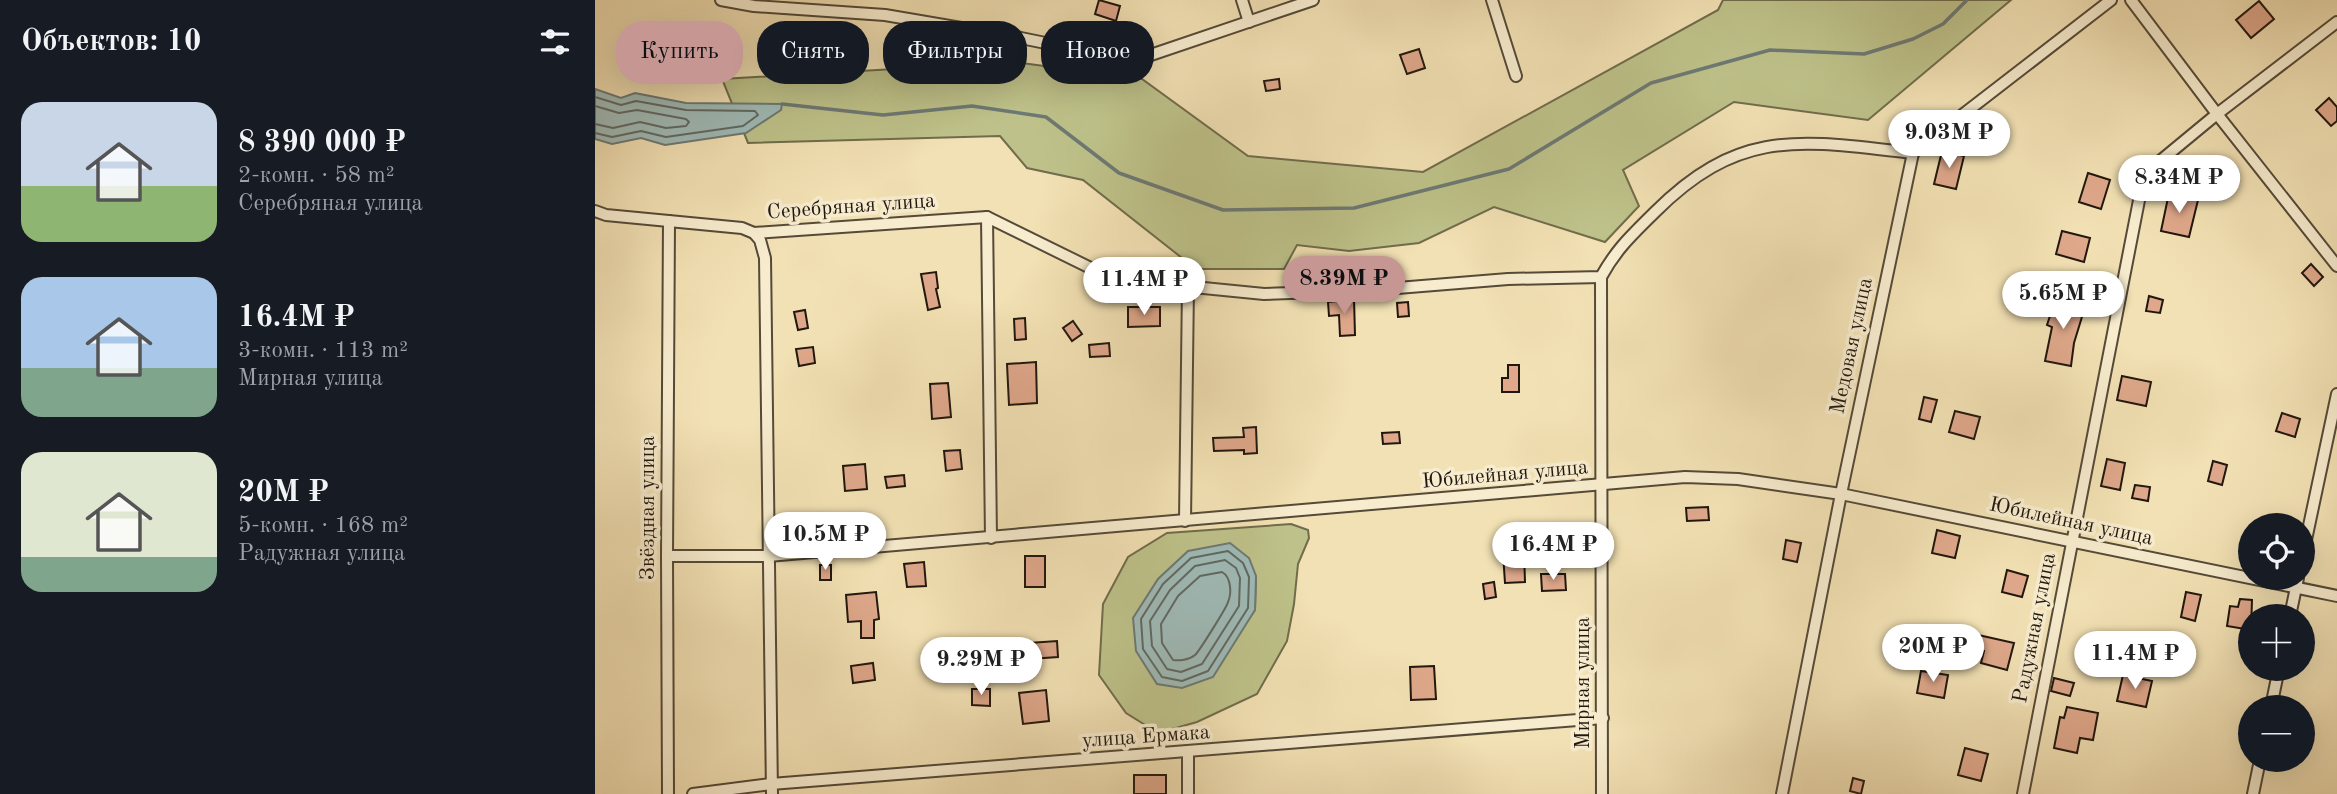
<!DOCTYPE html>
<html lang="ru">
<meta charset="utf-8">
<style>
:root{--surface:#171b24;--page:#242831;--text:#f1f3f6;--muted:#9ea1a6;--accent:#c59692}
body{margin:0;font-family:"Old Standard TT",serif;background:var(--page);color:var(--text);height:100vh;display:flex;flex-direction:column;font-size:26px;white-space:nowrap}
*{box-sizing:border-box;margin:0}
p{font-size:23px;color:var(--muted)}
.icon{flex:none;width:38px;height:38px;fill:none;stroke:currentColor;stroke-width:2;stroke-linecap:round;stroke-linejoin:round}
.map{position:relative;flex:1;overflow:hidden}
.drawer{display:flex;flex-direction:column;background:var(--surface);width:595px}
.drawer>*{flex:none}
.banner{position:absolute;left:21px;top:21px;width:665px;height:63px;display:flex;gap:14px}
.fabs{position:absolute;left:1643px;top:513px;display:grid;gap:14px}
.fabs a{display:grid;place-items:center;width:77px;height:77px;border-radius:50%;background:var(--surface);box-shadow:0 7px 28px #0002;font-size:35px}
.price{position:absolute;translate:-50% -60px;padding:0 16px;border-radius:24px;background:#fff;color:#222;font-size:23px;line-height:46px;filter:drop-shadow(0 2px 4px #0008)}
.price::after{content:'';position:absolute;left:50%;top:42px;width:21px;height:16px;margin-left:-10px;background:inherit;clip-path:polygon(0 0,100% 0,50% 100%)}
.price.selected{background:var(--accent);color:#111}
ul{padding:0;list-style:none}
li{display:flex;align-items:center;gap:21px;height:175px;padding:0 21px}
li span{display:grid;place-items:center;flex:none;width:196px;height:140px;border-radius:21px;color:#555}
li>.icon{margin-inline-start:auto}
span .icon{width:84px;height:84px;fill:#fffc;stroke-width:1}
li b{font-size:30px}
h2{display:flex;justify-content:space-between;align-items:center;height:84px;padding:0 21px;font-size:30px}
.pill{padding:0 24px;border-radius:28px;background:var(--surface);box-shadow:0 7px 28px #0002;font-size:24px;line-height:63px}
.pill.selected{background:var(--accent);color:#111}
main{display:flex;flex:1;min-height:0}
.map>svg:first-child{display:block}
.green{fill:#bec28a;stroke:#706c4c;stroke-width:2;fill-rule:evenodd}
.water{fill:#9fbbb8;stroke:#6d7974;stroke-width:2}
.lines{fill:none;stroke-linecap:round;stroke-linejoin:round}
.shore{stroke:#606963;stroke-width:2}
.stream{stroke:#6d7974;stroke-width:3.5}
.building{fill:#dfa88b;stroke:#21170e;stroke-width:2}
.street-casing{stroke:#554a38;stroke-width:14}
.street{stroke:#f7ecce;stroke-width:10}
.labels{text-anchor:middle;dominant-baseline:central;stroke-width:7;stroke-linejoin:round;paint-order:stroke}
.street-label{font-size:21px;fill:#21170e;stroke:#f7ecce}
</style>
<main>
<section class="drawer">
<h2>Объектов: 10<svg class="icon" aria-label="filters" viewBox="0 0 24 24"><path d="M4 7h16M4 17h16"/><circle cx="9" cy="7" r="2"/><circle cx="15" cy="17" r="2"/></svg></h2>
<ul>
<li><span style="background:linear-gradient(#c9d6e8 60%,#8fb573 0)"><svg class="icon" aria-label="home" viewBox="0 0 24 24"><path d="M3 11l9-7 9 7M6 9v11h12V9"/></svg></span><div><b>8 390 000 ₽</b><p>2-комн. · 58 m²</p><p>Серебряная улица</p></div></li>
<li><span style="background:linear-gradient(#a9c7e8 65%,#7fa58c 0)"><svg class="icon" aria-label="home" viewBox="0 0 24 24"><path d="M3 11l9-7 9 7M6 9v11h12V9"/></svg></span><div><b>16.4M ₽</b><p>3-комн. · 113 m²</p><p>Мирная улица</p></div></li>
<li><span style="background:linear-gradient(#dfe7d0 75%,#7fa58c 0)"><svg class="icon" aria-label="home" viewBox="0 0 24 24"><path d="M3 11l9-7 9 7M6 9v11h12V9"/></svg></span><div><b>20M ₽</b><p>5-комн. · 168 m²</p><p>Радужная улица</p></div></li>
</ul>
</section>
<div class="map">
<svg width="1742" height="794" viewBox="0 0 1742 794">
<rect width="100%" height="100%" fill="#f2e1b4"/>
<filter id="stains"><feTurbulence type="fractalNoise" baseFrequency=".00286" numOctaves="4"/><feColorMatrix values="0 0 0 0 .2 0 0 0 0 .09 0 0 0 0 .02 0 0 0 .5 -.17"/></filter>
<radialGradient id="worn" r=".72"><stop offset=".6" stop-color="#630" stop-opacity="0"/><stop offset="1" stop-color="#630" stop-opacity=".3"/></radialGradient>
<g class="green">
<path d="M1128 0H1416L1273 120 1139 102 1028 170 1044 206 1010 242 899 207 824 243 754 251 702 245 689 269H601L488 180 432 168 405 136 153 143 127 79 419 62 547 79 653 156 828 172 1123 10Z"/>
<path d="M696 524 713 530 714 538 703 564 699 604 692 641 662 694 602 722 563 733 531 713 504 675 508 604 533 557 572 533ZM661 576 660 610 644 633Z"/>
</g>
<g class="water">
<path d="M0 89 26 98 40 93 91 103 187 104 186 110 151 133 70 145 46 138 17 144 0 139Z"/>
<path d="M635 543 654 558 661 576 660 610 618 677 587 688 562 684 541 651 538 618 563 579 593 551Z"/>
</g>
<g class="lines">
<g class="shore">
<path d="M0 97 26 105 41 101 91 110 160 111 163 115 148 126 71 137 46 131 17 137 0 133"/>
<path d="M0 106 24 113 42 110 91 119 94 122 91 126 71 128 45 122 18 128 0 124"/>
<path d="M633 551 648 563 654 577 653 608 613 671 587 681 567 677 548 649 546 619 568 584 596 558Z"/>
<path d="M630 560 641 568 645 578 644 606 607 664 586 672 572 669 557 646 555 621 575 590 600 566Z"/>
<path d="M627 572C636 577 637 593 633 602 632 607 603 653 600 655 594 660 584 661 578 660L567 643 566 624 583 596 605 576Z"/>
</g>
<path class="stream" d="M187 104 288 115 377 106 451 117 524 173 628 210 759 208 914 169 1056 83 1175 50 1269 54 1318 39 1348 24 1372 0"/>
</g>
<g class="building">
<path d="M504 0 525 6 521 21 500 14Z"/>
<path d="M1664 1 1679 19 1656 38 1641 20Z"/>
<path d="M824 49 830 68 812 74 805 55Z"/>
<path d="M684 79 685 89 671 91 669 81Z"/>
<path d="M1734 98 1742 107V121L1736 126 1721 110Z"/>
<path d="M1347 151 1369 156 1361 189 1339 184Z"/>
<path d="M1493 173 1515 180 1506 209 1484 202Z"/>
<path d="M1574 193 1603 200 1594 237 1566 231Z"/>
<path d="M1467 231 1495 238 1489 262 1461 254Z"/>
<path d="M1716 264 1728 277 1719 286 1707 273Z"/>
<path d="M341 272 343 288 341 289 345 307 333 310 326 274Z"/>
<path d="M1554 296 1568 300 1565 313 1551 311Z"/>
<path d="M1461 298 1490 307 1479 343 1476 366 1450 361 1457 327 1452 325Z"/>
<path d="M759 299 760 335 745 336 744 315 734 316 733 302Z"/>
<path d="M813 302 814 316 803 317 802 303Z"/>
<path d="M533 307H565V326L533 327Z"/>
<path d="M210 310 213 328 203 330 199 312Z"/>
<path d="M430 318 431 339 420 340 419 319Z"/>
<path d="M478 321 487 334 477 341 468 328Z"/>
<path d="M514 343 515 356 495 357 494 345Z"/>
<path d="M218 347 220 363 204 366 201 349Z"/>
<path d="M441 362 442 403 414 405 412 364Z"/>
<path d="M913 365H924V392H907V378H913Z"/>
<path d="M1527 376 1556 382 1551 406 1522 400Z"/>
<path d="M353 383 356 417 337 419 335 384Z"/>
<path d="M1329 397 1342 400 1336 422 1324 419Z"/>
<path d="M1360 411 1385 417 1379 439 1354 432Z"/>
<path d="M1687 413 1705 419 1700 437 1681 431Z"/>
<path d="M661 427 662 453 649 454V450L619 451 618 438 649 437 648 428Z"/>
<path d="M804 432 805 443 788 444 787 433Z"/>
<path d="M365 450 367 469 351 471 349 451Z"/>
<path d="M1512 459 1530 463 1525 490 1506 486Z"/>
<path d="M1618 461 1632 465 1627 485 1613 481Z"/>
<path d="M270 464 272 489 250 491 248 466Z"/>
<path d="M309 475 310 486 292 488 290 477Z"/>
<path d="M1540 485 1555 487 1553 501 1537 498Z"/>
<path d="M1113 507 1114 520 1092 521 1091 508Z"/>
<path d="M1342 530 1365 536 1360 558 1337 553Z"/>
<path d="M1191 540 1206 543 1202 562 1188 559Z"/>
<path d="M929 552 930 582 910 583 908 553Z"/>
<rect x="430" y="556" width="20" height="31"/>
<path d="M329 562 331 586 312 587 309 564Z"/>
<rect x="225" y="565" width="11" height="15"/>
<path d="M1412 570 1433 576 1427 597 1407 592Z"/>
<path d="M946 574H970L971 590 947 591Z"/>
<path d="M899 582 901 597 890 599 888 584Z"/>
<path d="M281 592 284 619 279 620V638H266V621L253 622 251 595Z"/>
<path d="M1591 592 1606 595 1600 621 1586 617Z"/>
<path d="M1645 599 1657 600 1656 630 1632 626 1635 606 1643 607Z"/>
<path d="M1370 632 1419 643 1412 670 1386 663 1389 651 1367 645Z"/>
<path d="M462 641 463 657 435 659 434 643Z"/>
<path d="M278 663 280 680 258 683 256 666Z"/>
<path d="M839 666 841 699 816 700 815 667Z"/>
<path d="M1326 671 1353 675 1349 698 1322 693Z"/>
<path d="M1528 675 1557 681 1551 707 1522 701Z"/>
<path d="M1459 678 1479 683 1475 696 1456 691Z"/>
<path d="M377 689H395V706L377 705Z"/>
<path d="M451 690 454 721 428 724 424 693Z"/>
<path d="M1472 707 1503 713 1498 740 1485 738 1482 753 1459 748 1465 717 1469 718Z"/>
<path d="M1370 748 1393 754 1386 781 1363 775Z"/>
<rect x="539" y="775" width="32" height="19"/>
<path d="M1258 778 1269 781 1266 794 1255 791Z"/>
</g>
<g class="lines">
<g class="street-casing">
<g id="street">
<path d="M126 0 159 6 290 15 426 38 538 61 718 0"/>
<path d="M647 0 654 22"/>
<path d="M897 0 921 76"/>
<path d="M1536 0 1622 114 1742 266"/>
<path d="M0 211 11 215 147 228 159 233 392 217 518 279 669 294 778 290 913 279 1006 277C1022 248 1037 235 1060 212 1146 126 1208 141 1318 153"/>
<path d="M392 217 396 538"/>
<path d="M159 233 165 240 170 258 177 794"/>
<path d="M1006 277 1007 794"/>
<path d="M590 521 593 286"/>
<path d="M1708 554 1742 394"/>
<path d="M72 556H173L1090 477 1143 479 1246 494 1742 596"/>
<path d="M1695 616 1703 578"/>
<path d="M1676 707 1684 668"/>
<path d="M593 753V794"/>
<path d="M73 794 72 556 74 221"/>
<path d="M98 794 176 784 1008 718"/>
<path d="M1187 794 1246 494 1318 153 1516 0"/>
<path d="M1428 794 1547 185 1553 171 1622 114 1742 22"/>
<path d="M1658 794 1665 760"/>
</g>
</g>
<use href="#street" class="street"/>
</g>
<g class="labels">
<g class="street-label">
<text transform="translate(256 207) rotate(-4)">Серебряная улица</text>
<text transform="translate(1257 346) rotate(-78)">Медовая улица</text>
<text transform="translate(910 475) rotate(-5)">Юбилейная улица</text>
<text transform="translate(53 508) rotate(-90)">Звёздная улица</text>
<text transform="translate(1476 522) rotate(12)">Юбилейная улица</text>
<text transform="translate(1440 628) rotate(-79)">Радужная улица</text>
<text transform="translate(988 683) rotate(-90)">Мирная улица</text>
<text transform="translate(551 737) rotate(-4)">улица Ермака</text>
</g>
</g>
<rect width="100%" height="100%" filter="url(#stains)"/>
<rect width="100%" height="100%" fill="url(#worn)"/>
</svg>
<div class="fabs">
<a><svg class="icon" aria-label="locate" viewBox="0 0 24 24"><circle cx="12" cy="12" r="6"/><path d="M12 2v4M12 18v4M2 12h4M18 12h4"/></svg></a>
<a>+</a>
<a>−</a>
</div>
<b class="price" style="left:1354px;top:170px">9.03M ₽</b>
<b class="price" style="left:1584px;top:215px">8.34M ₽</b>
<b class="price selected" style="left:749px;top:316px">8.39M ₽</b>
<b class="price" style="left:549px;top:317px">11.4M ₽</b>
<b class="price" style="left:1468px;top:331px">5.65M ₽</b>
<b class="price" style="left:230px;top:572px">10.5M ₽</b>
<b class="price" style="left:958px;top:582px">16.4M ₽</b>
<b class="price" style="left:1338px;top:684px">20M ₽</b>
<b class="price" style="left:1540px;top:691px">11.4M ₽</b>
<b class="price" style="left:386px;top:697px">9.29M ₽</b>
<div class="banner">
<a class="pill selected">Купить</a>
<a class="pill">Снять</a>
<a class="pill">Фильтры</a>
<a class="pill">Новое</a>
</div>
</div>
</main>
